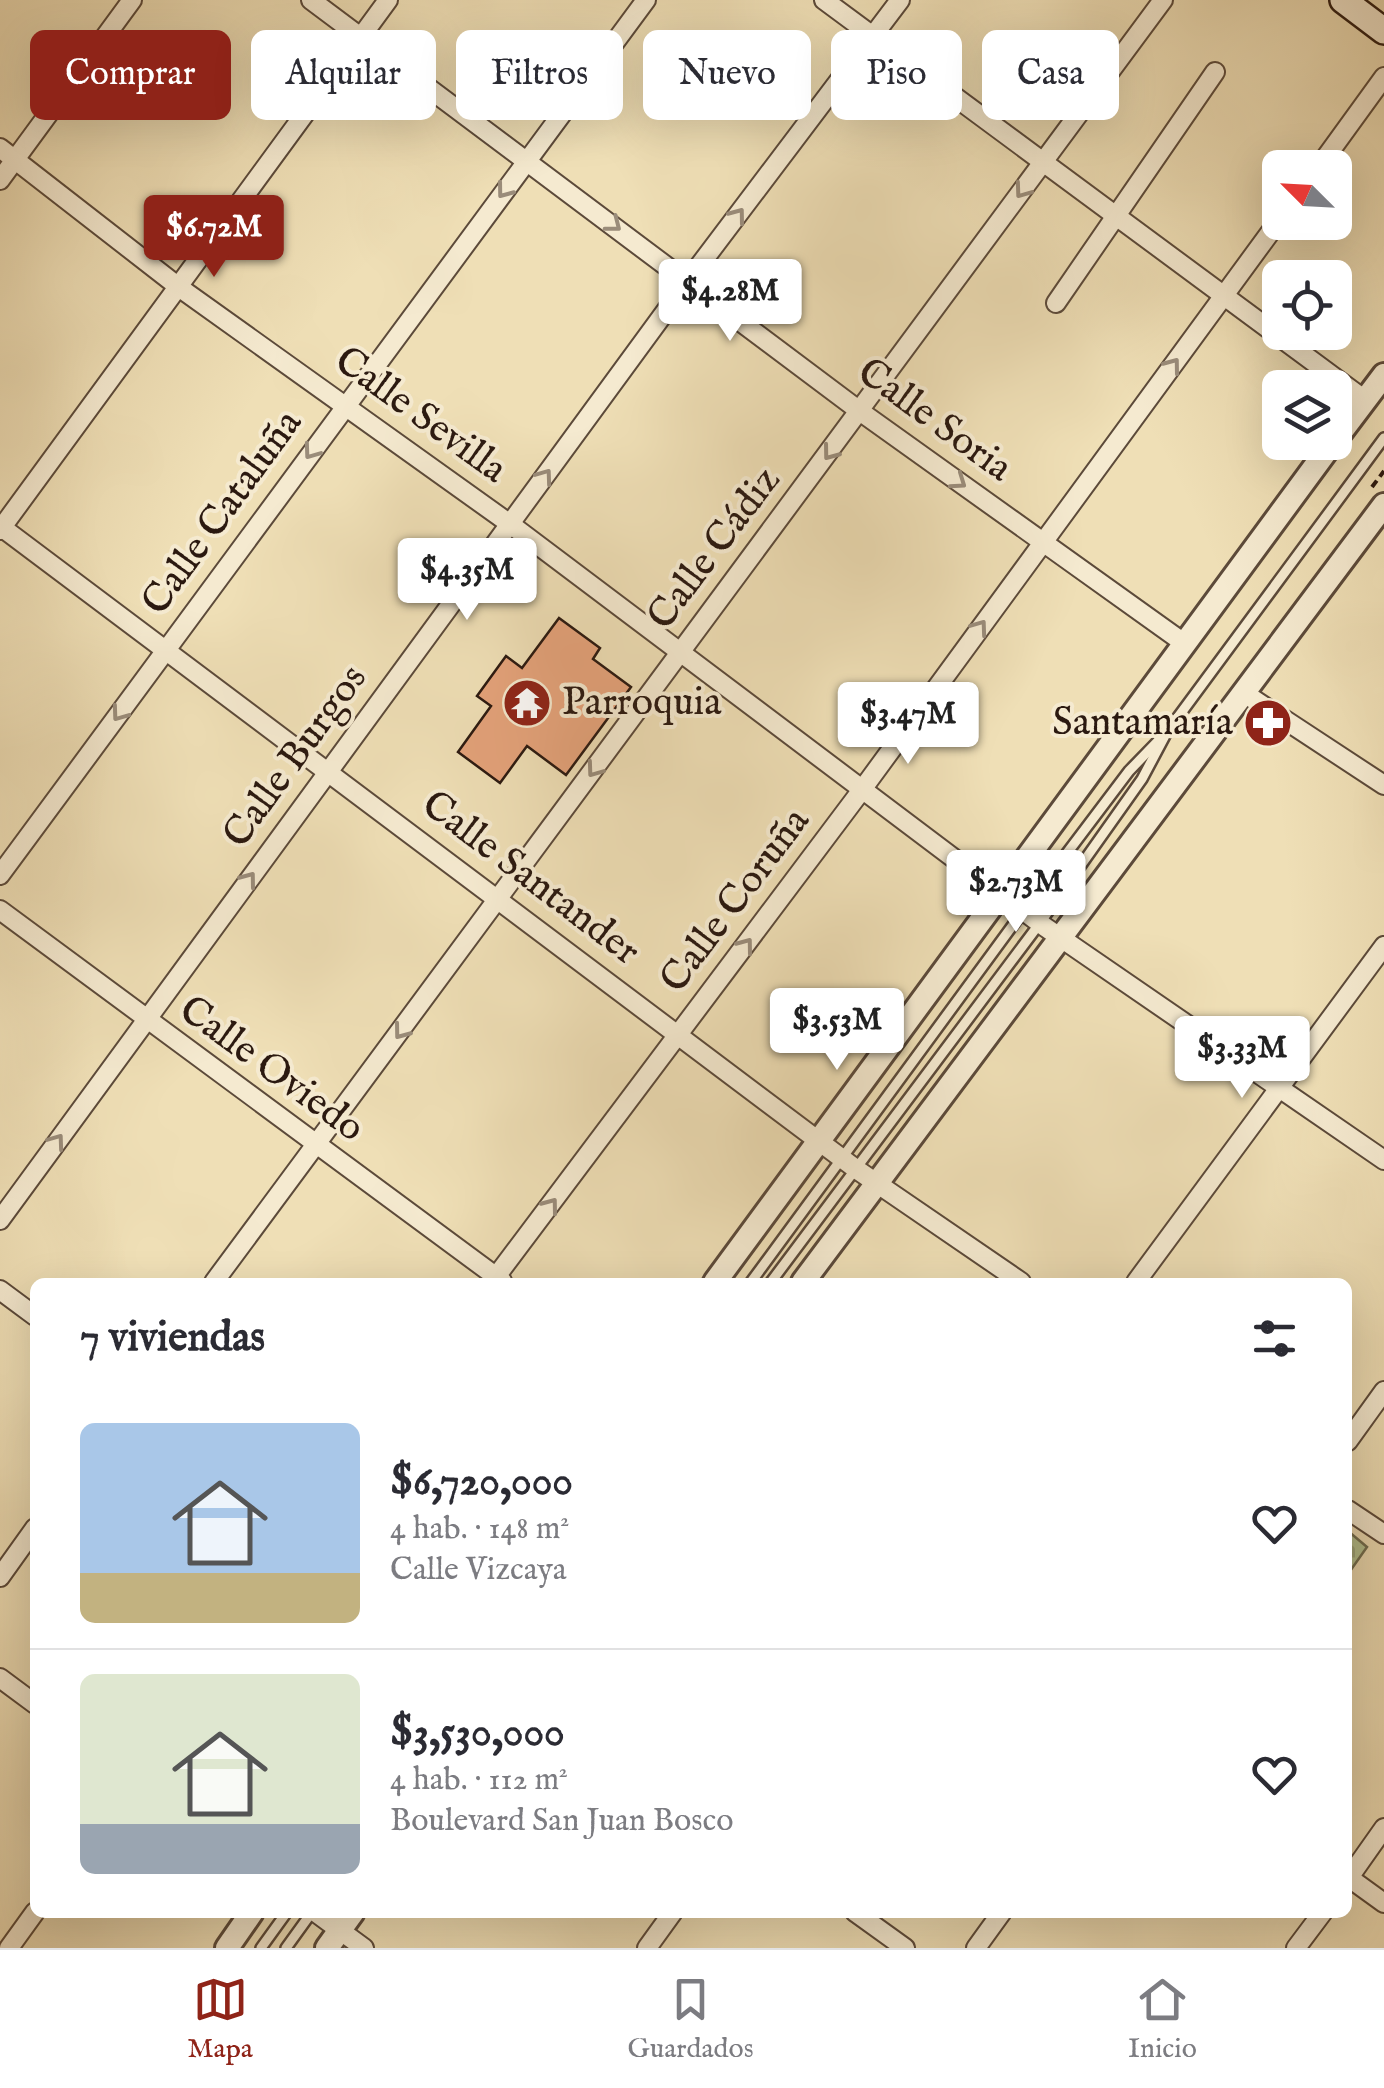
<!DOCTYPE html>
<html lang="es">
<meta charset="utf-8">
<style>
:root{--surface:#fff;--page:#f2f2f3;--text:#2b2b33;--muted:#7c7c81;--line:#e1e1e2;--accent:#8f2418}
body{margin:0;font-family:"IM FELL English",serif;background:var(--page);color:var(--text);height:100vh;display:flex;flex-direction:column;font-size:38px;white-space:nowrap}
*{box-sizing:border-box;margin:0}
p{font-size:32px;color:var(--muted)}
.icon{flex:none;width:55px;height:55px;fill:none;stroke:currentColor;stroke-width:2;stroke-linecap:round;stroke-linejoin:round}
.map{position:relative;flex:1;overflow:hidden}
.panel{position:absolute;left:30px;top:1278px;width:1322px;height:640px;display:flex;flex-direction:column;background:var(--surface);border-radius:15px;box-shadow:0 10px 40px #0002}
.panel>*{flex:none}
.hud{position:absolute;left:30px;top:30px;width:1325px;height:90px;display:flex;gap:20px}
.needle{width:65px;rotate:294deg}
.controls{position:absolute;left:1262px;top:150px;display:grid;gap:20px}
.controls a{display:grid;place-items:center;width:90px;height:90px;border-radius:15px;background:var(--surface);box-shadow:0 10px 40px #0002;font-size:50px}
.price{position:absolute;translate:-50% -85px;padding:0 22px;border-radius:10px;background:#fff;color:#222;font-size:32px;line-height:65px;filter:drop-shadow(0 2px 5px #0008)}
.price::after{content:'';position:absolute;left:50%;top:60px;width:30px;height:22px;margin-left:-15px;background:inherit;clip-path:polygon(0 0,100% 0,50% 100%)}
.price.current{background:var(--accent);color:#fff}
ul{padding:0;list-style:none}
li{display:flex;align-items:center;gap:30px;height:250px;padding:0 50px}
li+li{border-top:2px solid var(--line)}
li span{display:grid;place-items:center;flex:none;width:280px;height:200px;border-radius:15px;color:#555}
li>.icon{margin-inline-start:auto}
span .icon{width:120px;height:120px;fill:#fffc;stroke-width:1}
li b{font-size:42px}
h2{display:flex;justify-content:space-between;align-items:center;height:120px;padding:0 50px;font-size:42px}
.pill{padding:0 35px;border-radius:15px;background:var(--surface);box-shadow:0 10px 40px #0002;font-size:35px;line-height:90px}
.pill.current{background:var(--accent);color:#fff}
.menu{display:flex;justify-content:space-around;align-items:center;height:140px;border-top:2px solid var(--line);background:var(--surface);font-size:28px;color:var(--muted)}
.menu a{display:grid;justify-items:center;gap:5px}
.menu .current{color:var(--accent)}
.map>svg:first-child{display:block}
.cemetery{fill:url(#cemetery-stones);stroke:#706e51;stroke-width:2.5}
.building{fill:#e5a37b;stroke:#2b1910;stroke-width:2.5}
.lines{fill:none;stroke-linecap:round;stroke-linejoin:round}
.service-casing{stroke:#5c4a3a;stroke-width:14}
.minor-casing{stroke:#5c4a3a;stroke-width:22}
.tertiary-casing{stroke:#5c4a3a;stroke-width:28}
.secondary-casing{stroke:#2b1910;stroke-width:30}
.path{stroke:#2b1910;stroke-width:4;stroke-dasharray:8 5;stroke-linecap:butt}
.service{stroke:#f5ead0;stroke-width:9}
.minor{stroke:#f5ead0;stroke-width:18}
.tertiary{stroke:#f5ead0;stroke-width:22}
.secondary{stroke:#f5ead0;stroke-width:25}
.oneway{stroke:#9a8c7a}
.labels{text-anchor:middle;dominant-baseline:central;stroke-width:8;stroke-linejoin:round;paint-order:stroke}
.street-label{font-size:40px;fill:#2b1910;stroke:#f5ead0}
.poi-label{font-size:40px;fill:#2b1910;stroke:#f5ead0;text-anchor:start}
</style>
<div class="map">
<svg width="1384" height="1948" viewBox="0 0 1384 1948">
<defs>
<pattern id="cemetery-stones" width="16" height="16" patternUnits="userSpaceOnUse" patternTransform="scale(2.5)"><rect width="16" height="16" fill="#b4c392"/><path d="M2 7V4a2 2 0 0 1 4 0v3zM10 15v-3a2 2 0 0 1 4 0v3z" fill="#9ba77d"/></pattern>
</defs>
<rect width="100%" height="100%" fill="#efdfb6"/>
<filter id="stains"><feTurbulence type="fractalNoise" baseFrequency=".002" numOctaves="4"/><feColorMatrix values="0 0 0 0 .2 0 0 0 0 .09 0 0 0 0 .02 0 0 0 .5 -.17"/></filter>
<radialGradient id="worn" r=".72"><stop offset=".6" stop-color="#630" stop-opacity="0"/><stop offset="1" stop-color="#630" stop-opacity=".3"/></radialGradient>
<path class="cemetery" d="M1348 1531 1367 1547 1348 1574Z"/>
<path class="building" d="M559 618 600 648 593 659 631 687 566 775 527 746 500 783 458 752 491 706 477 696 506 656 522 668Z"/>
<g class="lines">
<g class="service-casing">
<g id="service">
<path d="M751 1282 1024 910 1129 771 1161 738"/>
<path d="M771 1282 1040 923 1142 779 1167 732 1384 438"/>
<path d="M261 1948 287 1912"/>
<path d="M286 1948 312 1912"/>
</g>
</g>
<g class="minor-casing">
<g id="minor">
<path d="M311 0 861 412 1184 643"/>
<path d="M824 0 1365 400"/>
<path d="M0 148 180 288 510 524 1045 927 1384 1160"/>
<path d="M1318 168 1384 77"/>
<path d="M0 180 132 0"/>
<path d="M1056 303 1215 72"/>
<path d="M0 526 856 1169 1021 1282"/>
<path d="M0 530 388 0"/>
<path d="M1244 693 1384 785"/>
<path d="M0 875 646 0"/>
<path d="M0 910 502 1281"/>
<path d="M0 1220 687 282 900 0"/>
<path d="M214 1282 1163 0"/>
<path d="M492 1282 861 791 1280 219"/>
<path d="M1136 1282 1384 946"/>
<path d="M0 1290 35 1316"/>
<path d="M1348 1441 1384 1391"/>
<path d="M1348 1510 1384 1534"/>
<path d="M0 1577 35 1528"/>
<path d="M0 1678 35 1704"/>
<path d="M1348 1877 1384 1903"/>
<path d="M1348 1879 1384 1828"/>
<path d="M315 1912 364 1948"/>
<path d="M855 1912 905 1948"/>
<path d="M9 1948 35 1912"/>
<path d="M647 1948 673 1912"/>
<path d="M976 1948 1002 1912"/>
<path d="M1296 1948 1323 1912"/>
</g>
</g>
<g class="tertiary-casing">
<g id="tertiary">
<path d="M1335 440 1384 375"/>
<path d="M715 1282 1333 442"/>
<path d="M803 1282 1384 505"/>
<path d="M227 1948 252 1912"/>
<path d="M327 1948 353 1912"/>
</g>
</g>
<g class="secondary-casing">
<path id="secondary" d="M1343 0 1384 31"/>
</g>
<path class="path" d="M1372 487 1384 471"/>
<use href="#service" class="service"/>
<use href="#minor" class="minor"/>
<use href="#tertiary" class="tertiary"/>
<use href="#secondary" class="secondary"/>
</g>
<defs><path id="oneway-chevron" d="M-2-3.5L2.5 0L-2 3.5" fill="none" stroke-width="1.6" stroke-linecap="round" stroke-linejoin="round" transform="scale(2.5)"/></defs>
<g class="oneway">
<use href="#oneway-chevron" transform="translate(504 191) rotate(127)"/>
<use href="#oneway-chevron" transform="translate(1022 191) rotate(126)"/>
<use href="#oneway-chevron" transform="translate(738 215) rotate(-53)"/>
<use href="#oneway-chevron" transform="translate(614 225) rotate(38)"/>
<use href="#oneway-chevron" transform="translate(1173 365) rotate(-53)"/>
<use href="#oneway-chevron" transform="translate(311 452) rotate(126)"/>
<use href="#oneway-chevron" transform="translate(830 453) rotate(127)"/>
<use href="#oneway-chevron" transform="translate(545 476) rotate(-54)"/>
<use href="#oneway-chevron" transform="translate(959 482) rotate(35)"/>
<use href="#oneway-chevron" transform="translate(980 627) rotate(-54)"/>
<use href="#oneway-chevron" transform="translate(119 714) rotate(126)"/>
<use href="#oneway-chevron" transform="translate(594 770) rotate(126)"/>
<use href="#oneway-chevron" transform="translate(249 879) rotate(-53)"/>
<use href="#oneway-chevron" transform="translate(746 945) rotate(-53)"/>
<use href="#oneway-chevron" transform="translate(401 1032) rotate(127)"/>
<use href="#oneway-chevron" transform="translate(57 1141) rotate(-54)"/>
<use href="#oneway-chevron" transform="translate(551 1205) rotate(-53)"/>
</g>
<defs>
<g id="temple-disc" transform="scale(2.5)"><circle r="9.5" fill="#8f2418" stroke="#f5ead0"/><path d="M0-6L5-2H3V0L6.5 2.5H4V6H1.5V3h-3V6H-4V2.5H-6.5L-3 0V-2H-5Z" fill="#fff"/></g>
<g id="pharmacy-disc" transform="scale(2.5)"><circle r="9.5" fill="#8f2418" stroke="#f5ead0"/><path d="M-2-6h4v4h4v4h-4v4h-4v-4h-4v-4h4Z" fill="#fff"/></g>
</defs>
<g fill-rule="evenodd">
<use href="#temple-disc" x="527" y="703"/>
<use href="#pharmacy-disc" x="1268" y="723"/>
</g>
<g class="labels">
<g class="street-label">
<text transform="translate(420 416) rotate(36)">Calle Sevilla</text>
<text transform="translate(934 421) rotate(36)">Calle Soria</text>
<text transform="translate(223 513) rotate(-54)">Calle Cataluña</text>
<text transform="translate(715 549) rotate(-53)">Calle Cádiz</text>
<text transform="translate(296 757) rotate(-54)">Calle Burgos</text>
<text transform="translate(530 879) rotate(37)">Calle Santander</text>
<text transform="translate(736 901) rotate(-53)">Calle Coruña</text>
<text transform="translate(271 1070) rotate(36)">Calle Oviedo</text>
</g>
<g class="poi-label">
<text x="562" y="703">Parroquia</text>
<text x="1233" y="723" text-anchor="end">Santamaría</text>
</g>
</g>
<rect width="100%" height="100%" filter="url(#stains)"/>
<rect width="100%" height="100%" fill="url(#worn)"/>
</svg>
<div class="controls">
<a><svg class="needle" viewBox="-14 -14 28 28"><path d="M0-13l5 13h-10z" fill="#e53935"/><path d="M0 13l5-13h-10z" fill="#7c7c81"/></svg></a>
<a><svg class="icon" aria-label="locate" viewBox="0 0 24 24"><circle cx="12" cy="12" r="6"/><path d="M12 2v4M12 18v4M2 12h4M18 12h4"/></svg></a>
<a><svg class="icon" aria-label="layers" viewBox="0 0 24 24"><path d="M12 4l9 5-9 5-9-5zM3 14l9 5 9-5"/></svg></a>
</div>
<b class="price current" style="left:214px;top:280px">$6.72M</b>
<b class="price" style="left:730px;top:344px">$4.28M</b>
<b class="price" style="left:467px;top:623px">$4.35M</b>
<b class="price" style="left:908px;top:767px">$3.47M</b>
<b class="price" style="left:1016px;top:935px">$2.73M</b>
<b class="price" style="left:837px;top:1073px">$3.53M</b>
<b class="price" style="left:1242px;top:1101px">$3.33M</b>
<div class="hud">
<a class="pill current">Comprar</a>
<a class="pill">Alquilar</a>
<a class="pill">Filtros</a>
<a class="pill">Nuevo</a>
<a class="pill">Piso</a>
<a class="pill">Casa</a>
</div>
<section class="panel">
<h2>7 viviendas<svg class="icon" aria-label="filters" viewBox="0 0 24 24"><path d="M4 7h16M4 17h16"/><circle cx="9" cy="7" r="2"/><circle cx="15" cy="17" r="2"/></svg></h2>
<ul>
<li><span style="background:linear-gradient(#a9c7e8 75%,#c2b280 0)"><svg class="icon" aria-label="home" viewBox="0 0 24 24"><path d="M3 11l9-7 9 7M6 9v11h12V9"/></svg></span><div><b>$6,720,000</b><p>4 hab. · 148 m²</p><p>Calle Vizcaya</p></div><svg class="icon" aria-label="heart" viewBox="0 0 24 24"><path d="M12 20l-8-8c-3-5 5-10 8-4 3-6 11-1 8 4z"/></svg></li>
<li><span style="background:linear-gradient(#dfe7d0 75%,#9aa5b1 0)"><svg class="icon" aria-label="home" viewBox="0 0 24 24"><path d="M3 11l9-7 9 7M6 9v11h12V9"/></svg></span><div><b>$3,530,000</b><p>4 hab. · 112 m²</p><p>Boulevard San Juan Bosco</p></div><svg class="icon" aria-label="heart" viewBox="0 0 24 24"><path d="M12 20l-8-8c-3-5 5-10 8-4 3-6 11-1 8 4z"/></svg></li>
</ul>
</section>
</div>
<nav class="menu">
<a class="current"><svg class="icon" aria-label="map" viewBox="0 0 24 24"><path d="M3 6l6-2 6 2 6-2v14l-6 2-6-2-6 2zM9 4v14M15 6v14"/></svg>Mapa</a>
<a><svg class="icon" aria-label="saved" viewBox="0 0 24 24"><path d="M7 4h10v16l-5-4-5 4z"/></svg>Guardados</a>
<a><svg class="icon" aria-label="home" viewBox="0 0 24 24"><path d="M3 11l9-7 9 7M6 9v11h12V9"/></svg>Inicio</a>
</nav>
